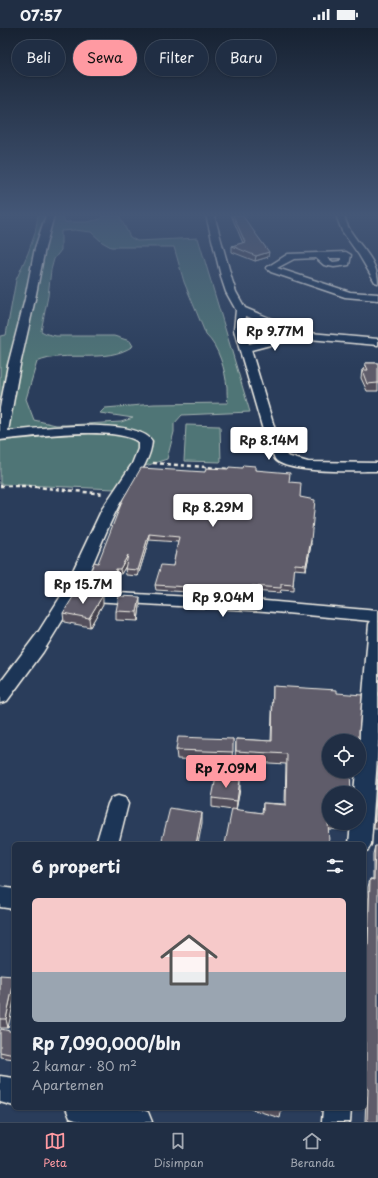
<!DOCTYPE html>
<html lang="id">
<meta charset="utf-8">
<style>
:root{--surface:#202e44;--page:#2d3a4f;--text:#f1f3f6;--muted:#a2a8b2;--line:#3d4a5d;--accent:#ff9aa2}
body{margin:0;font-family:"Playpen Sans",sans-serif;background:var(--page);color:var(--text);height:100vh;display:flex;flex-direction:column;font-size:15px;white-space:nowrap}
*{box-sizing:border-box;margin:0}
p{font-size:13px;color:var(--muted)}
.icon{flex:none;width:22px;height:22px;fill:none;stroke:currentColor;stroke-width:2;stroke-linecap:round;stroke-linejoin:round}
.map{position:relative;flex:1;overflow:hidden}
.panel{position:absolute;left:12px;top:814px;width:354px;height:268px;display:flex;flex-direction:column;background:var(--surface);border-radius:6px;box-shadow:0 1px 3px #0004,0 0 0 1px var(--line)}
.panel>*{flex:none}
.guide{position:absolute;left:12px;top:12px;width:354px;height:36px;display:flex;gap:8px}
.buttons{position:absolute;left:322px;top:706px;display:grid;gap:8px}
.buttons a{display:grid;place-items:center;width:44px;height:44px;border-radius:50%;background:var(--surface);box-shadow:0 1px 3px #0004,0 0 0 1px var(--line);font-size:20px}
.price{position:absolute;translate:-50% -34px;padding:0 9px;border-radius:4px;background:#fff;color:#222;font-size:13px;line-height:26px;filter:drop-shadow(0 1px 2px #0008)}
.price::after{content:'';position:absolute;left:50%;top:24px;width:12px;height:9px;margin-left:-6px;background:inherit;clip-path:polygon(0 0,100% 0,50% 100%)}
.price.current{background:var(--accent);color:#111}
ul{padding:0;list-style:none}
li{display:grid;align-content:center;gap:8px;height:212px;padding:0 20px}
li span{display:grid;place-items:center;height:124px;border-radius:6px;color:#555}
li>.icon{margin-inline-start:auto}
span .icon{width:72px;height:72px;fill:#fffc;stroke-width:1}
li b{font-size:17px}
h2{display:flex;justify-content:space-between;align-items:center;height:48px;padding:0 20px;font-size:17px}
.chip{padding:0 14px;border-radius:18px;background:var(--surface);box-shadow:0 1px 3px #0004,0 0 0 1px var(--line);font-size:14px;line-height:36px}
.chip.current{background:var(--accent);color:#111}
.status{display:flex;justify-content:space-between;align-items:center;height:28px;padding:0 20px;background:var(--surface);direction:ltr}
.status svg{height:11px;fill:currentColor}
.menu{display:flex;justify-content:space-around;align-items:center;height:56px;border-top:1px solid var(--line);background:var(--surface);font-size:11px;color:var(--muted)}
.menu a{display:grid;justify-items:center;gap:2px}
.menu .current{color:var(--accent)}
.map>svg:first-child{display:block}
.green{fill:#4f7476;stroke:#a2b2af;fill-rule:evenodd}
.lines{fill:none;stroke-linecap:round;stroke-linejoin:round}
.minor-casing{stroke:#f4f1e8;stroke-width:3}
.path{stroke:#f4f1e8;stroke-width:2.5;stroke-dasharray:4 3;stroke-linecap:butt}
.minor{fill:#1d3557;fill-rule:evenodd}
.wall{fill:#524f5c;stroke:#f4f1e8}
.shaded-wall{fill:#42404b;stroke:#f4f1e8}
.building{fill:#5f5c6b;stroke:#f4f1e8}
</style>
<div class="status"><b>07:57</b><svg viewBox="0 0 49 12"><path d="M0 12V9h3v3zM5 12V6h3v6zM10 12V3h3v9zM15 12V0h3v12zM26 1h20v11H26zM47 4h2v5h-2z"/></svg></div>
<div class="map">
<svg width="378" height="1094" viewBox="0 0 378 1094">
<rect width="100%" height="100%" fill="#2a3d5b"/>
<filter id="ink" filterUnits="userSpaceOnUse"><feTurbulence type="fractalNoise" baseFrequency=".025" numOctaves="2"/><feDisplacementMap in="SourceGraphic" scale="8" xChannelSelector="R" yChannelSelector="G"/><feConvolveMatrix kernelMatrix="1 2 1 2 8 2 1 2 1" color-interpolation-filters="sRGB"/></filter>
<g filter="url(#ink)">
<g class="green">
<path d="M38 187H61L65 194H87L101 191 102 187H119L130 209 137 213 198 210 250 384 182 387 174 396V404L167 431 130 443 115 461 0 456V308L6 307 16 252 28 225 35 205ZM74 202 91 204 102 214 111 219H174L184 254 206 307C219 319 225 342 227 359 227 364 227 369 228 375L154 376 105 380 100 385 133 390 121 394 68 397H56L34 392 26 371 37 334C66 321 105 337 133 318L130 313 114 308H56L47 306 41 303 48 268 51 242 54 231 61 222V203Z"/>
<path d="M186 397 220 398 221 434 184 433Z"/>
</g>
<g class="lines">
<g class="minor-casing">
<g id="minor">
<path d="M46 187H54L45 220 35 271 20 337 8 403C37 401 135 388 152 413 150 439 128 458 117 481 103 508 94 536 80 563L265 573 378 583V716L371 816 368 822 364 824V816H349L351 795H359V765H354L356 743H359V713L369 596 371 593 265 583 75 572 43 624 7 673 0 675V655L39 603 61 568 102 481 132 436 138 421V414C115 397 31 409 0 412V380L8 337 25 271 35 220Z"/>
<path d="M206 187H214L232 252 236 264 245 280 295 301 310 305 378 311V317L309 311 301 309 251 322 275 402 287 428 308 434 378 435V443C359 443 286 446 275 431L263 402 234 302 236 282 226 264 222 252ZM246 288 287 305 288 306 249 316 244 302Z"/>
<path d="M336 187H344C349 213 378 226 378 255L375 254 359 227 342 203Z"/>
<path d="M346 224 351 227 349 237 334 239 324 237 316 230 294 231 277 240 350 264 378 266V272L345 269 271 244 266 240 288 226ZM327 230H341V233L333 234Z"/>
<path d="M118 768 125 770 128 776 118 816H96L108 776 111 770Z"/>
<path d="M0 859 14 861V881L0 879Z"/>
<path d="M0 1048 14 1050V1078L0 1074Z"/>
<path d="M66 1080H137L148 1084 152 1094H81L70 1090Z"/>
<path d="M323 1080H351L350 1094H322Z"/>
</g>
</g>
<g class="path">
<path d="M153 435 230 441"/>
<path d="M0 458H27L104 466"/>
</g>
<use href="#minor" class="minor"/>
</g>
<g class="wall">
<path d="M231 187H242L268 229 255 233 232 224V218L243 215Z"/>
<path d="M365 335H378V363H367L361 350 362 342H364Z"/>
<path d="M228 441 255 442 289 454 300 469 311 517 306 542 294 541 293 563 281 562 280 565 252 563 250 570 237 569V567L156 562 155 557 173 538 178 514 149 512 138 548 126 547 125 541 126 536 121 546H117L111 562 87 561 86 556 98 535 205 444Z"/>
<path d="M103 576 90 599 64 594 63 585Z"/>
<path d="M140 578 138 593 116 592V583Z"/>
<path d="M273 658 337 665 359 703V730V713H329V795H350L349 802 328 801 232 782 212 779V770L240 761 236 782 262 785 263 775 285 776 286 736 235 733 236 711 271 713Z"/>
<path d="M233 711 232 733 177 731 176 722Z"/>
<path d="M378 738V801H374Z"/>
<path d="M375 818 378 1094H365L366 1068H364V917L367 916 368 859 370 851H373V826Z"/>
<path d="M0 947 8 1000H0Z"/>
<path d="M0 1003 14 1004V1031L0 1029Z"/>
<path d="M248 1080H282L280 1090Z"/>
</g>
<g class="shaded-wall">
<path d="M269 224 268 229 255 233 256 228Z"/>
<path d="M149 506V512L138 548V542Z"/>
<path d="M311 512V517L306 542V537Z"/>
<path d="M128 527 129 533 121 546 120 541Z"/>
<path d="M116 541 117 546 111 562V557Z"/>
<path d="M103 567V576L90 599 89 590Z"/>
<path d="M140 569V578L138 593 137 584Z"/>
<path d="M240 752V761L236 782 237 773Z"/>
<path d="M202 785V795L198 816H196Z"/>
<path d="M14 954V972L8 1000 6 991Z"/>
</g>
<g class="building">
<path d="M233 187H242L269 224 256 228 232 218 245 214Z"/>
<path d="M365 335H378V355L367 356 362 342H368Z"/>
<path d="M243 437 255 438V442L290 445 289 454 301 455 300 469 315 472 311 512 306 537 295 536 293 557 281 556V560L252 558 251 565 237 563V562L155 557 161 537 173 538 179 509 149 506 138 542 125 541 128 527 120 541H116L111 557 86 556 94 534 98 535 123 471 141 440 205 444 206 440 228 441 229 439 242 440Z"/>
<path d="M75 566 103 567 89 590 63 585Z"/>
<path d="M119 568 140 569 137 584 116 583Z"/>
<path d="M273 658 337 662V665L362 667 359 703V729V713H329V743H350L351 765H329V791H328L329 816H225L232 781 263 785V775L286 777 287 726 236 723V711L272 713Z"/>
<path d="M178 709 233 711V724L176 722Z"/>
<path d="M216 749 240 752 237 773 212 770Z"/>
<path d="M378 751V793H375Z"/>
<path d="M170 780 202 785 196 816H161Z"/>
<path d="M375 818H378V1094H367L368 1061 366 1060V1014H364V916L368 917 370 851 374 852Z"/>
<path d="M0 947 14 948V954L6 991H0Z"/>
<path d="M1 1001 14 1004V1027L0 1024V1003Z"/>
<path d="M274 1080H281V1082Z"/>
</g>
</g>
<linearGradient id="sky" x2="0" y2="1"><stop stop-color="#172232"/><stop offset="0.55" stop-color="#445777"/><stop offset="1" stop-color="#445777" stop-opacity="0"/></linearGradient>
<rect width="378" height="340" fill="url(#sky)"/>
</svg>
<div class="buttons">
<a><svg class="icon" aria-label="locate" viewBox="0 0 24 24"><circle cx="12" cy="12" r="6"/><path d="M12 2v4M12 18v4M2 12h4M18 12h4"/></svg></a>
<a><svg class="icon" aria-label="layers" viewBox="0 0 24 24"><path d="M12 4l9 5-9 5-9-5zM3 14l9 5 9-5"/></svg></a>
</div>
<b class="price" style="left:275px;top:324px">Rp 9.77M</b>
<b class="price" style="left:269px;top:433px">Rp 8.14M</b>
<b class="price" style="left:213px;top:500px">Rp 8.29M</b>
<b class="price" style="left:83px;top:577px">Rp 15.7M</b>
<b class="price" style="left:223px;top:590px">Rp 9.04M</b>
<b class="price current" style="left:226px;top:761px">Rp 7.09M</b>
<div class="guide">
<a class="chip">Beli</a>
<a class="chip current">Sewa</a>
<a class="chip">Filter</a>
<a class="chip">Baru</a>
</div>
<section class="panel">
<h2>6 properti<svg class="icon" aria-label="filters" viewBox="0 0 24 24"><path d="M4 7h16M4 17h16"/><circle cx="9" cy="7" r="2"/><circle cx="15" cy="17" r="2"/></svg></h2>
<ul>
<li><span style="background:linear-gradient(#f6c9c9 60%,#9aa5b1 0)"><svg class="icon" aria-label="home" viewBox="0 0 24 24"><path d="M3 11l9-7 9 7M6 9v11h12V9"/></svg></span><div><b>Rp 7,090,000/bln</b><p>2 kamar · 80 m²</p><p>Apartemen</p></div></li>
</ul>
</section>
</div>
<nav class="menu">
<a class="current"><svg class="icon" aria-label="map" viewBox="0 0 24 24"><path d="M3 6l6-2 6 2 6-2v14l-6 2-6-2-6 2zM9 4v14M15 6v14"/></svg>Peta</a>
<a><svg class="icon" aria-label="saved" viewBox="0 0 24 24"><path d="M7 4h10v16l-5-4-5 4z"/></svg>Disimpan</a>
<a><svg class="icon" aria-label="home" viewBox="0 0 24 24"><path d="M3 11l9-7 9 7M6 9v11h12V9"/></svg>Beranda</a>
</nav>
